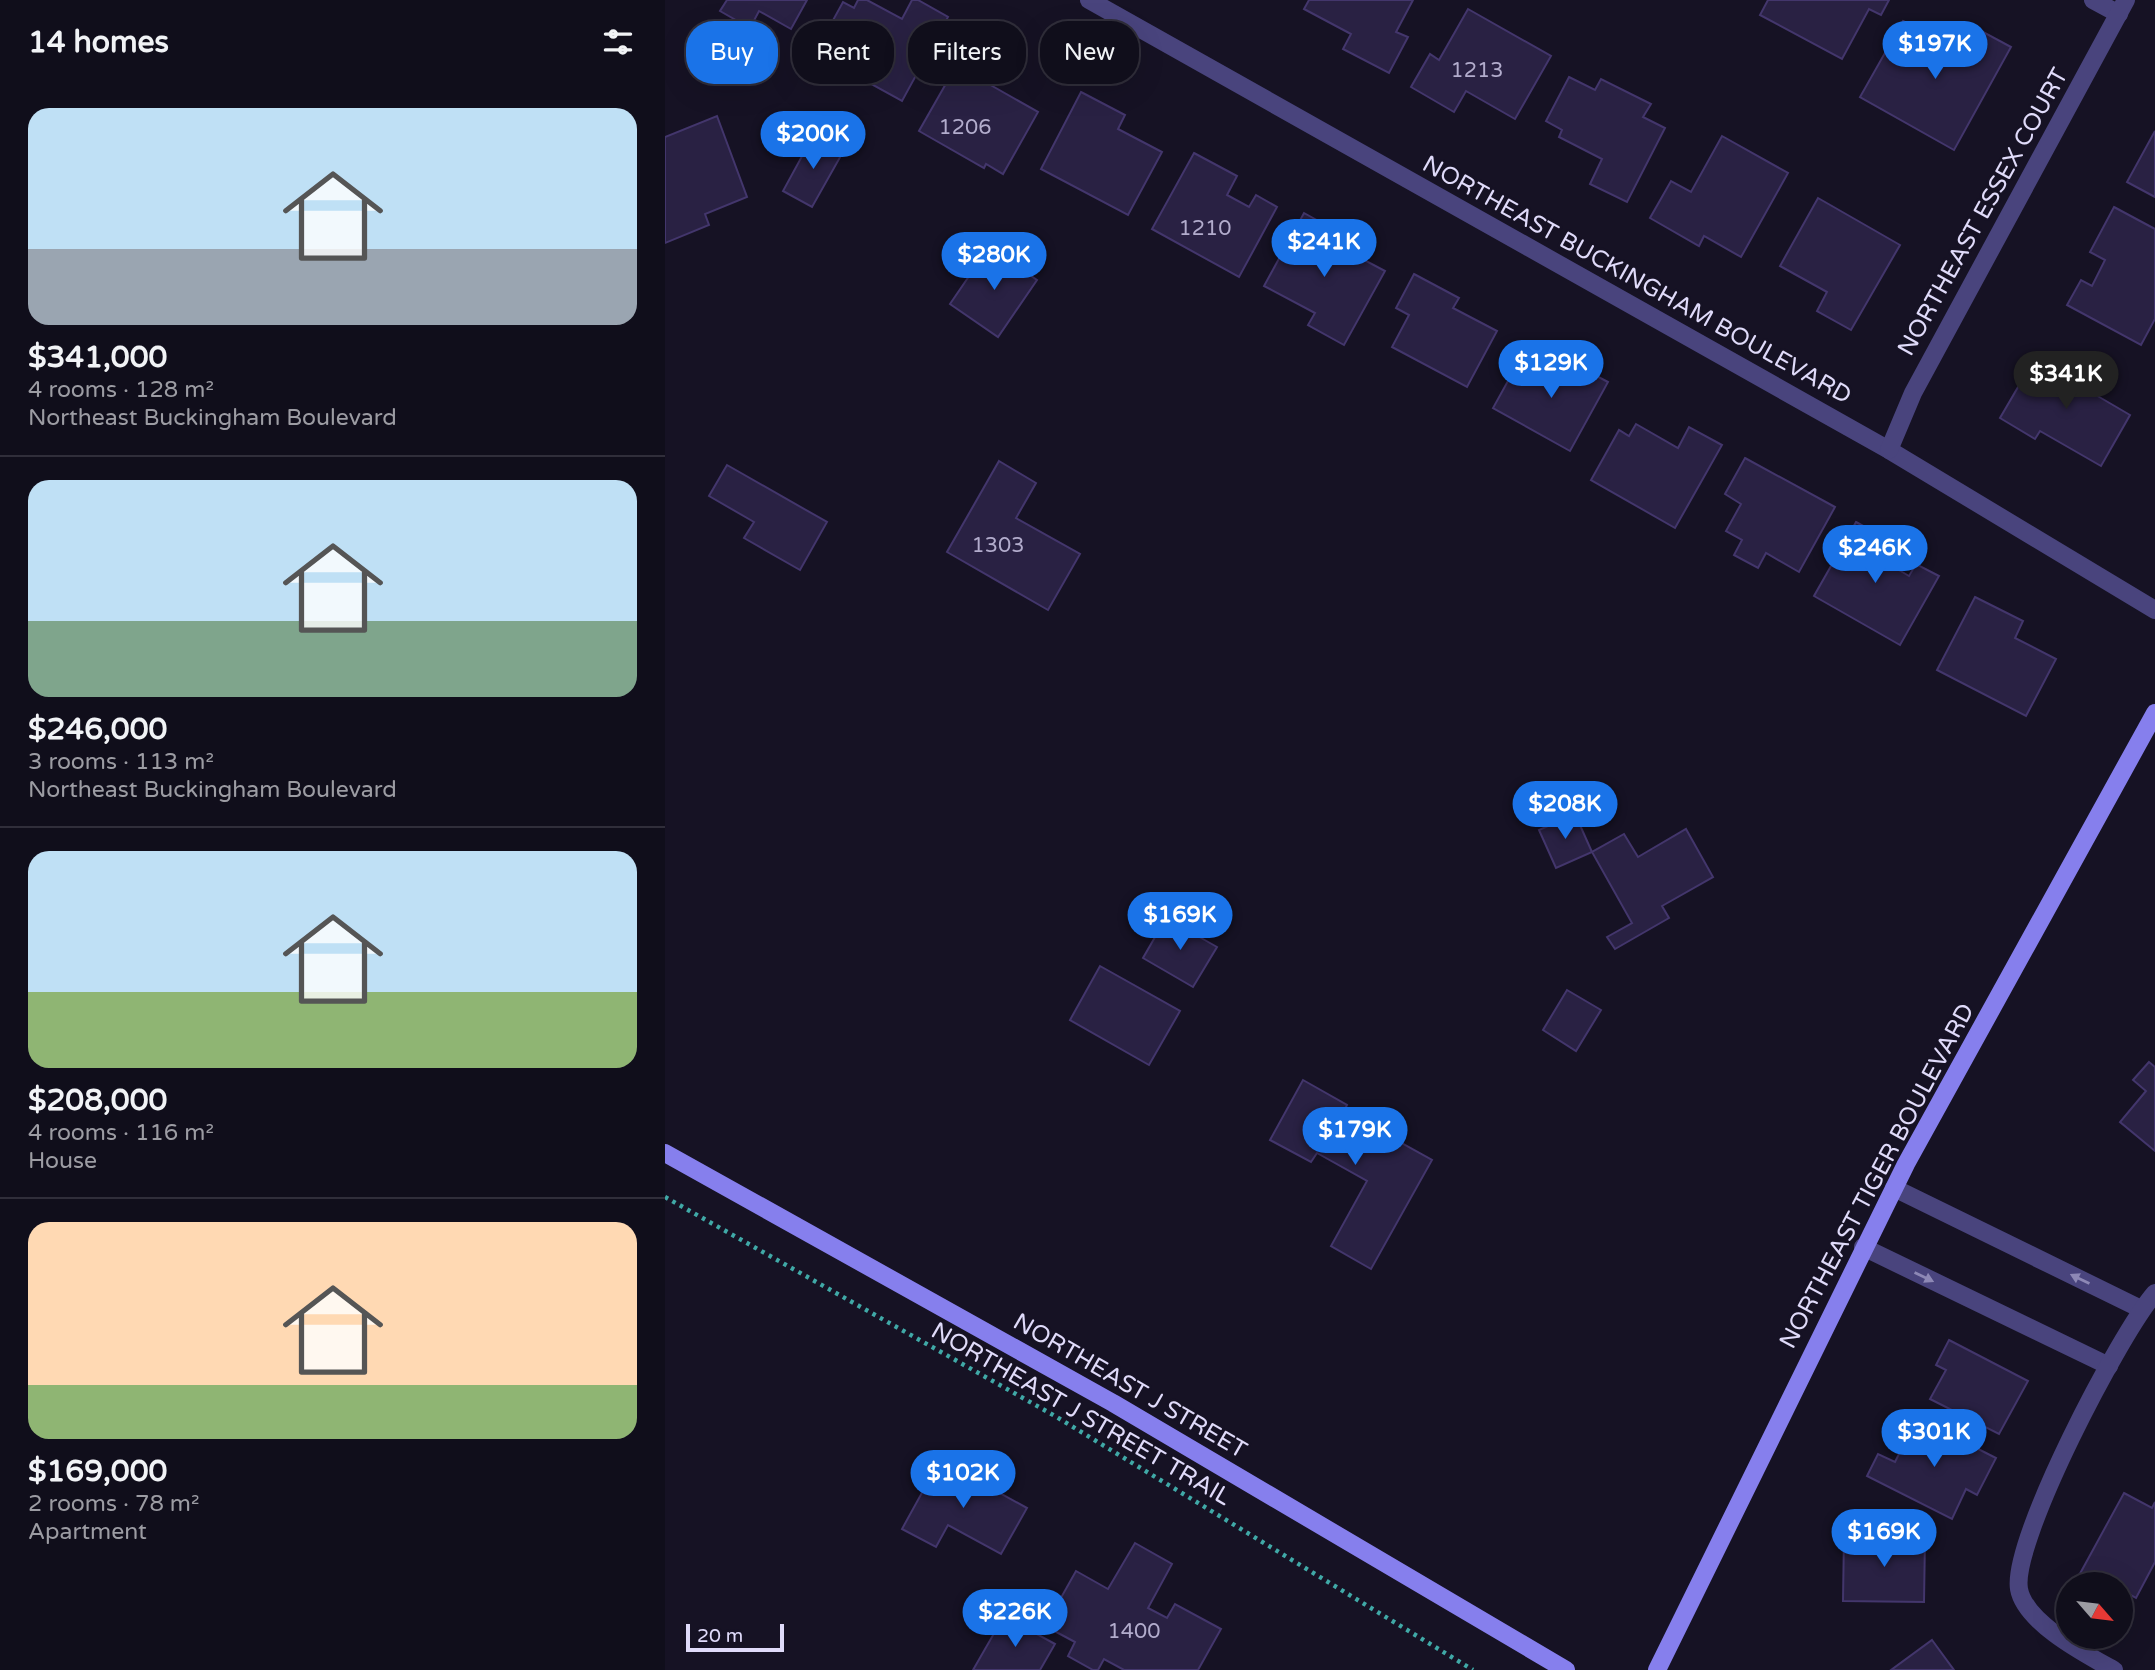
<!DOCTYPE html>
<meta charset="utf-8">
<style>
:root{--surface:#100e1b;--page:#1e1c28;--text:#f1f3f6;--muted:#9c9ca3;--line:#302e3a;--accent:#1a73e8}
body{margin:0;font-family:"Varela Round",sans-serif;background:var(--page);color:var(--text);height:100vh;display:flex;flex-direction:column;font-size:26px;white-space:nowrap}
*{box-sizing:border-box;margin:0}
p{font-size:23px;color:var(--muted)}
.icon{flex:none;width:38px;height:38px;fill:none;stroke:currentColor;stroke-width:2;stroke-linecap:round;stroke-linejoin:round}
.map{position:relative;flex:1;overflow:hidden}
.sheet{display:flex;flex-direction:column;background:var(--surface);width:665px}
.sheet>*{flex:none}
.banner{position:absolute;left:21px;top:21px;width:665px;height:63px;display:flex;gap:14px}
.needle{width:46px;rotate:118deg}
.buttons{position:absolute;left:1391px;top:1572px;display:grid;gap:14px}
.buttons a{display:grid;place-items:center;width:77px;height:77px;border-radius:50%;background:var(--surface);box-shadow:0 7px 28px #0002,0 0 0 2px var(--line);font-size:35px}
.scale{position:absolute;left:21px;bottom:18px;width:98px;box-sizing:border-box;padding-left:7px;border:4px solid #e0dbfa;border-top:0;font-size:19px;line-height:24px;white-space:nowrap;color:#e0dbfa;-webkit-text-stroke:5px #161224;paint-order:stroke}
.price{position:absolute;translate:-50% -60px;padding:0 16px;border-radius:24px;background:var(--accent);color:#fff;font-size:23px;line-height:46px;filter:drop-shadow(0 2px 4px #0008)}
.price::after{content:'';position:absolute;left:50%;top:42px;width:21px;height:16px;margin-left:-10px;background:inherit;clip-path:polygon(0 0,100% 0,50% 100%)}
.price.active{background:#222;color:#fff}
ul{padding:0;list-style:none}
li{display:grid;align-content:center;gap:14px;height:371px;padding:0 28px}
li+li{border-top:2px solid var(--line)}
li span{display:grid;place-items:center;height:217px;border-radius:21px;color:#555}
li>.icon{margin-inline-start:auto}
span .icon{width:126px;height:126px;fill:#fffc;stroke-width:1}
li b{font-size:30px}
h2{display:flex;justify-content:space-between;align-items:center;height:84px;padding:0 28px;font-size:30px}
.pill{padding:0 24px;border-radius:28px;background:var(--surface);box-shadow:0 7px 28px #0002,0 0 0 2px var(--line);font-size:24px;line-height:63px}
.pill.active{background:var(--accent);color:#fff}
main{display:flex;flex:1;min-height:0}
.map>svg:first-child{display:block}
.building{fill:#292143;stroke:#43366c;stroke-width:2}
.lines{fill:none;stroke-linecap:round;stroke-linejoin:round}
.path{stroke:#40a9a7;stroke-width:4.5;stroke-dasharray:3.5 5;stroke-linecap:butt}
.street{stroke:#49447d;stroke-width:18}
.secondary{stroke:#867fed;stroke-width:18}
.oneway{fill:#8d88b5}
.labels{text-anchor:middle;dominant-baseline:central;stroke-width:5;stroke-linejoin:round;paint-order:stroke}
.number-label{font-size:21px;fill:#b2accc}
.street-label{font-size:24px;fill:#e0dbfa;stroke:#161224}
</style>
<main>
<section class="sheet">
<h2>14 homes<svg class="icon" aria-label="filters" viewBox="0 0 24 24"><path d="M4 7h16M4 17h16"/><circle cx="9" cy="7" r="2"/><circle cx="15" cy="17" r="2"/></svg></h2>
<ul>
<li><span style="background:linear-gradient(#bfe0f5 65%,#9aa5b1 0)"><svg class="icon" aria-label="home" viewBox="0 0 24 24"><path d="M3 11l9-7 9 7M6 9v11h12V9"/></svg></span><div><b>$341,000</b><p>4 rooms · 128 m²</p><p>Northeast Buckingham Boulevard</p></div></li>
<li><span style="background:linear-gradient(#bfe0f5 65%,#7fa58c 0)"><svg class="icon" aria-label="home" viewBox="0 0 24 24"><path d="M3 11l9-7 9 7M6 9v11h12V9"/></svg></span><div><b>$246,000</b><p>3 rooms · 113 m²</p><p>Northeast Buckingham Boulevard</p></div></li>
<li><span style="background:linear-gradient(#bfe0f5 65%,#8fb573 0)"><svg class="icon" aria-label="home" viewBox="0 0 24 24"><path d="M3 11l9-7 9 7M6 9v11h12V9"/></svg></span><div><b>$208,000</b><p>4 rooms · 116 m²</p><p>House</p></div></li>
<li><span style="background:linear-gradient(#ffd9b3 75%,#8fb573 0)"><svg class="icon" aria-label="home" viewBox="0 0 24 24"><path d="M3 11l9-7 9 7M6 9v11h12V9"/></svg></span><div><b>$169,000</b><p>2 rooms · 78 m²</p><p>Apartment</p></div></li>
</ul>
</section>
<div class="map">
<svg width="1490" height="1670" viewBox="0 0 1490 1670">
<rect width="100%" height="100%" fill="#161224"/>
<g class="building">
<path d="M62 0H142L126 29 94 11 85 28 55 11Z"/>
<path d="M193 0H202L237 19 247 0H253L283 17 237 101 150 53 178 2 189 8Z"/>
<path d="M644 0H748L731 32 743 37 724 73 678 49 686 34 639 9Z"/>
<path d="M1103 0H1224L1216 15 1204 9 1177 59 1095 15Z"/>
<path d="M803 9 886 56 850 119 801 91 789 112 746 87 765 54 774 60Z"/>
<path d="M1238 21 1295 52 1309 27 1346 47 1289 150 1195 97Z"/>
<path d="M303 45 334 63 322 83 373 112 338 174 321 164 319 168 254 131Z"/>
<path d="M904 77 930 90 936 79 986 104 978 117 1000 128 962 202 925 184 937 159 894 137 897 130 881 121Z"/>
<path d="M416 92 460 115 453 129 497 152 463 215 376 169Z"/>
<path d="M52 116 82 197 40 214 44 225 0 243V137Z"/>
<path d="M1490 131V197L1462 182Z"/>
<path d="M148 136 178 152 147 207 118 191Z"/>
<path d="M1057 136 1123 173 1076 257 1039 236 1034 246 985 218 1006 181 1026 192Z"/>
<path d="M529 153 572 176 562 195 584 207 591 195 612 207 574 277 487 229Z"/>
<path d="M1153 198 1235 245 1186 330 1152 311 1162 292 1115 266Z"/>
<path d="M1449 207 1490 229V319L1476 345 1402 305 1416 280 1427 286 1440 260 1425 252Z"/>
<path d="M639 213 675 233 669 244 720 271 679 345 643 325 650 313 599 286Z"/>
<path d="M324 247 372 280 333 337 285 304Z"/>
<path d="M749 274 794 298 788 308 832 331 802 387 727 347 744 315 731 308Z"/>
<path d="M859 352 904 377 911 365 943 382 905 451 828 408Z"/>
<path d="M1370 358 1402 377 1410 361 1433 375 1424 391 1465 415 1436 466 1375 431 1370 439 1335 418Z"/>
<path d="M971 424 1013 448 1024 427 1057 445 1010 528 926 480 954 430 964 436Z"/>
<path d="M1080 458 1170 507 1134 572 1101 553 1093 568 1069 555 1077 540 1061 531 1076 504 1060 494Z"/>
<path d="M334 461 371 483 351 518 415 554 383 610 282 552Z"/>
<path d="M62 465 162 522 135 570 79 538 89 522 44 496Z"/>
<path d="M1191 522 1233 545 1222 563 1244 576 1251 564 1274 576 1235 645 1149 596Z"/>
<path d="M1310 597 1358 621 1350 638 1391 659 1361 716 1272 670Z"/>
<path d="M910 814 927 852 891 868 874 830Z"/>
<path d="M1021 829 1048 877 997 906 1004 918 950 949 942 937 967 923 927 852 959 834 973 857Z"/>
<path d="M501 918 552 947 528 987 478 958Z"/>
<path d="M435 966 515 1011 484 1065 405 1020Z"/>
<path d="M902 990 936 1010 911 1051 878 1030Z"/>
<path d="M1484 1062 1490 1067V1151L1455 1122 1481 1091 1468 1080Z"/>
<path d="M638 1080 682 1105 679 1111 767 1160 706 1269 666 1246 702 1181 652 1153 646 1162 605 1140Z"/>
<path d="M1284 1340 1363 1381 1334 1434 1265 1399 1281 1370 1271 1365Z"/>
<path d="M1252 1418 1331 1458 1312 1495 1301 1489 1287 1519 1202 1476 1213 1454 1230 1462Z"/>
<path d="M275 1460 362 1508 336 1554 283 1525 271 1547 237 1529Z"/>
<path d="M1459 1493 1487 1508 1490 1502V1562L1471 1598 1456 1590V1584H1416L1411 1581Z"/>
<path d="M1179 1536 1260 1537 1259 1602 1178 1601Z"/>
<path d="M470 1543 507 1564 483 1608 502 1618 510 1604 556 1629 533 1670H459L439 1659 433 1670H428L403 1656 410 1642 380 1626 411 1571 443 1589Z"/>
<path d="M339 1616 390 1644 375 1670H308Z"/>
<path d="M1267 1640 1289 1670H1226Z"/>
</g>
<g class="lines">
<path class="path" d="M0 1197 390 1416 808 1670"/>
<g class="street">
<path d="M424 0 1224 450 1490 610"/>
<path d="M1428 0 1454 14"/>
<path d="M1224 450 1248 393 1461 0"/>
<path d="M1229 1188 1476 1309"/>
<path d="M1198 1247 1444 1366"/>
<path d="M1449 1670C1422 1655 1360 1623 1354 1589 1346 1541 1455 1333 1490 1293"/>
</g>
<g class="secondary">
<path d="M0 1153 448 1403 901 1670"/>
<path d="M992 1670 1241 1164 1490 713"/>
</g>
</g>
<defs><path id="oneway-solid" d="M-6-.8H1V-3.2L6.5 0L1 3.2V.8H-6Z" transform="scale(1.75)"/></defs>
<g class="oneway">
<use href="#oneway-solid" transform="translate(1259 1277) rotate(26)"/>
<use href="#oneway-solid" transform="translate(1415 1279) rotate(-154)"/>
</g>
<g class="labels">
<g class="number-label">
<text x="812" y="70">1213</text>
<text x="300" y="127">1206</text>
<text x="540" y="228">1210</text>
<text x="333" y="545">1303</text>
<text x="469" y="1631">1400</text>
</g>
<g class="street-label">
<text transform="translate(1318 212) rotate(-61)">NORTHEAST ESSEX COURT</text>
<text transform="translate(972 280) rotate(29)">NORTHEAST BUCKINGHAM BOULEVARD</text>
<text transform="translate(1212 1176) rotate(-62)">NORTHEAST TIGER BOULEVARD</text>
<text transform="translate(465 1386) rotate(30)">NORTHEAST J STREET</text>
<text transform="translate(416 1414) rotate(30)">NORTHEAST J STREET TRAIL</text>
</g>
</g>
</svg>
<div class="buttons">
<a><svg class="needle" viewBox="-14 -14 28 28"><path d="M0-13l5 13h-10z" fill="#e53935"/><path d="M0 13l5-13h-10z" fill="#9c9ca3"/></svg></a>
</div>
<div class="scale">20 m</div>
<b class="price" style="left:1270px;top:81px">$197K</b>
<b class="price" style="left:148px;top:171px">$200K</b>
<b class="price" style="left:659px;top:279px">$241K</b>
<b class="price" style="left:329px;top:292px">$280K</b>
<b class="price" style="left:886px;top:400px">$129K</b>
<b class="price active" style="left:1401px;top:411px">$341K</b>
<b class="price" style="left:1210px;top:585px">$246K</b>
<b class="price" style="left:900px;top:841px">$208K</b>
<b class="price" style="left:515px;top:952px">$169K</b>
<b class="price" style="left:690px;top:1167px">$179K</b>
<b class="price" style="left:1269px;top:1469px">$301K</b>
<b class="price" style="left:298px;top:1510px">$102K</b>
<b class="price" style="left:1219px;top:1569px">$169K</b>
<b class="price" style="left:350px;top:1649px">$226K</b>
<div class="banner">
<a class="pill active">Buy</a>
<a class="pill">Rent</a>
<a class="pill">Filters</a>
<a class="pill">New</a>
</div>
</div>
</main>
